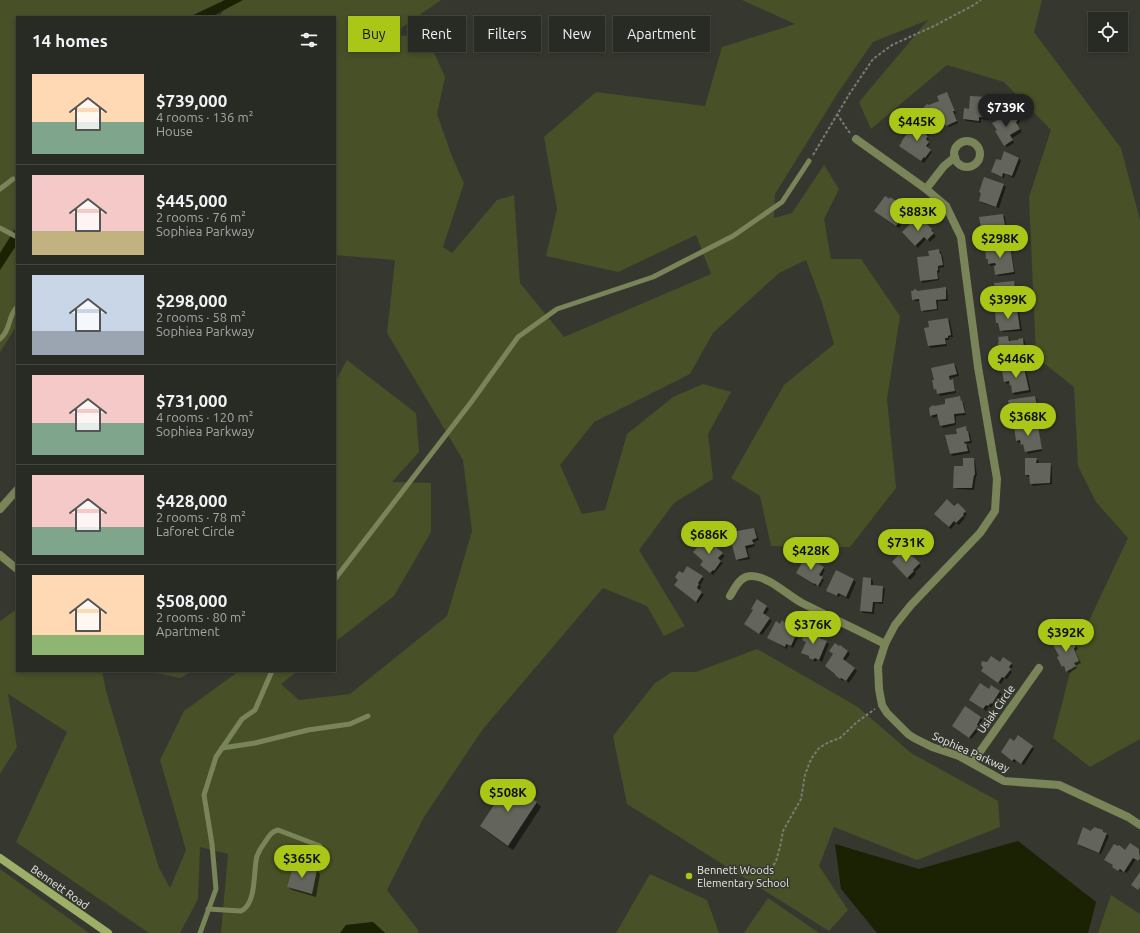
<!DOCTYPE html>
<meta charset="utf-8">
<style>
:root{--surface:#282a24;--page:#343631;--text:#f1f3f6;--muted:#a5a7a6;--line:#444641;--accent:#aac717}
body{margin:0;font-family:Ubuntu,sans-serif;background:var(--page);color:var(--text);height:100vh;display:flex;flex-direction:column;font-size:15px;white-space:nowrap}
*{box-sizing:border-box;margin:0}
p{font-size:13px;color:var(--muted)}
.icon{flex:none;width:22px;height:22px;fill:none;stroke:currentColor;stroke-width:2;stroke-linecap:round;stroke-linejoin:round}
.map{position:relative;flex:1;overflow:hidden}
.side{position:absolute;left:16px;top:16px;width:320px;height:656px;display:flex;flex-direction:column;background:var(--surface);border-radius:0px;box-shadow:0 2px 6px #0003,0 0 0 1px var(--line)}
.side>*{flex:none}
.hud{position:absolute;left:348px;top:16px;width:380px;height:36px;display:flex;gap:8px}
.fabs{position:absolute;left:1088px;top:12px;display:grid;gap:8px}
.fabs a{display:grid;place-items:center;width:40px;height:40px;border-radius:0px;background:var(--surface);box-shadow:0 2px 6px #0003,0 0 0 1px var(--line);font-size:20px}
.price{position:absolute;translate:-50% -34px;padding:0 9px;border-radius:14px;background:var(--accent);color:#111;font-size:13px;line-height:26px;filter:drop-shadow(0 1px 2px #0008)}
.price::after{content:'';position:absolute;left:50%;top:24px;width:12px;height:9px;margin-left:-6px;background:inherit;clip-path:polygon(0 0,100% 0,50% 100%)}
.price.selected{background:#222;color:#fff}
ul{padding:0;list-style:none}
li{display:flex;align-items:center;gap:12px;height:100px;padding:0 16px}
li+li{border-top:1px solid var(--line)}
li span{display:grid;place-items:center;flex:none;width:112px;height:80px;border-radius:0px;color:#555}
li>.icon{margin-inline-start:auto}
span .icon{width:48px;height:48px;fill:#fffc;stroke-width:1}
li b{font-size:17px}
h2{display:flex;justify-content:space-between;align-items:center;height:48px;padding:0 16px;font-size:17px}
.chip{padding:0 14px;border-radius:0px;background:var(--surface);box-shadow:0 2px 6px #0003,0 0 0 1px var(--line);font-size:14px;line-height:36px}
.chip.selected{background:var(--accent);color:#111}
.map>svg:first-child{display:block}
.green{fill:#475026}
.water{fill:#1b2103}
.shadow{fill:#0007}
.building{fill:#63655c}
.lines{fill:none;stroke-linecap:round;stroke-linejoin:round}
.path{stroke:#797b74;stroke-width:2;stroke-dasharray:3 2;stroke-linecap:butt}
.lane{stroke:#798458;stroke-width:5}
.street{stroke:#798458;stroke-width:8}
.secondary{stroke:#9eaf68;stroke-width:8}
.poi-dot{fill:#aac717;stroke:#363830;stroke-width:1.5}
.labels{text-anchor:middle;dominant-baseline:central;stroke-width:3;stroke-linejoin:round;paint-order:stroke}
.street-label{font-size:11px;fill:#e8eae4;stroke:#363830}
.poi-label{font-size:11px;fill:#e8eae4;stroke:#363830;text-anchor:start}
</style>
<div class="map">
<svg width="1140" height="933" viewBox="0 0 1140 933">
<rect width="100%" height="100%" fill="#363830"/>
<g class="green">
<path d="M0 0H223L212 17H17V325L0 352Z"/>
<path d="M229 0H441L391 35 427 37 445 77 437 114 453 159 464 183 443 247 452 253 497 200 514 195 520 283 564 337 711 274 696 235 618 272 546 256 557 209 544 137 596 92 705 106 722 47 795 24 742 0H1042L1034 32 1121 148 1140 220V739L1090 767 1053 738 1077 646 1128 538 1096 502 1078 466 1074 387 1036 357 1029 197 1051 130 1004 82 947 65 871 129 859 102 928 20 873 42 839 91 775 194 774 218 792 213 824 165 839 189 824 219 831 259H861L900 316 887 399 896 488 850 547 771 546 760 496 731 478 784 385 834 344 822 303 806 260 779 273 713 333 690 374 594 422 560 465 582 514 605 510 627 434 673 397 703 384 731 392 708 434 713 479 674 503 639 550 685 626 664 636 647 606 603 588 483 729 424 817 387 890 418 930V933H385L373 922 346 925 340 933H221L228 854 200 847 198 899 180 933H149L16 842 67 732 8 694 17 747 0 774V621L17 609V671H102L106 691 159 868 170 888 186 850 160 760 184 711 239 671H298L281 684 299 700 350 694 447 616 472 531 463 460 387 333 395 260 335 255V17H219Z"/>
<path d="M347 360 416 413 419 452 392 482 431 483V532L394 596 335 642V382Z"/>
<path d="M757 649 858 707 911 753 998 801 1000 827 917 860 834 827 819 866 848 910 829 931 627 804 613 736 655 683 672 672H696Z"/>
<path d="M151 671H193L180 678 151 672Z"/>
<path d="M0 869 89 933H0Z"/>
<path d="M650 874 707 900 719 933H616Z"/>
<path d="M1111 895 1140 914V933H1098Z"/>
<path d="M768 898 819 933H744Z"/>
</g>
<g class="water">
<path d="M225 0H243L211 17H189Z"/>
<path d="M17 226V244L0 270V253Z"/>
<path d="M1018 841 1096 902 1088 933H877L841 889 835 844 919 869Z"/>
<path d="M373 922 385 933H340L346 925Z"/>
</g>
<g class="shadow">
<path d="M946 94 949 96 956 113 955 114 958 123 949 127 945 122H943L940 120 938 122 939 124 933 126 931 123 929 106 940 101Z"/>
<path d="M989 98 992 100 990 120 981 119V123L966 121 964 119 970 110Z"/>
<path d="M1013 117 1018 119 1020 121 1018 125 1022 132 1012 138 1014 143 1007 147 1005 145Z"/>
<path d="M916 122 931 133 927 137 929 139 927 142 930 144 927 148 932 152 924 163 903 148Z"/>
<path d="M1019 158 1021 161 1014 178 1005 174 1004 178 994 174 992 172 1001 161Z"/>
<path d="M1004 185 1006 187 999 208 982 203 980 201 982 193Z"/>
<path d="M909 208 913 211 907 218H906L899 228 878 213Z"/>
<path d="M1003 215 1005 217 1008 239 993 242 991 240 987 230H984L982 228Z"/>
<path d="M925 223 934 232 933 233 936 236 930 242 927 238 918 248 903 232 922 227Z"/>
<path d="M1009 246 1011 248 1015 274 998 276 996 274 995 265 991 266 989 264V260L987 258Z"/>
<path d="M939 250 941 252 942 256 943 257 944 267 939 268 940 272 938 273 939 280 923 283 921 281 931 257Z"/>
<path d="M1013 282 1015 284 1019 301 1005 303V305L996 306 994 304 992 293 996 292Z"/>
<path d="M945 288 947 290 948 301H938V310L924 312 922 310 920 301H915L913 299 917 292Z"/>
<path d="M1017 309 1019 311 1022 331 1003 332 1001 330 1000 325 997 323Z"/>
<path d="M948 319 950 321 953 337H950L949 340H946L947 346 931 348 929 346 925 328 930 327Z"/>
<path d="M1008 337 1010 339 1011 342 1023 339 1025 341 1026 350 1022 351 1023 363 1013 365 1011 363 1008 364 1006 361 1005 355H1002L1000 353Z"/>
<path d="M954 364 956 366 959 376 951 378V381L954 383 956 393 940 396 935 389Z"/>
<path d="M1024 368 1026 370 1031 392 1015 395 1013 393 1010 383 1007 384 1005 382Z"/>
<path d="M959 397 964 404 966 415 956 416V425L943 428 941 426 938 416 933 418 931 415Z"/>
<path d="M1035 397 1037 399 1040 415 1023 419 1021 417 1019 412 1013 413 1011 411 1009 401Z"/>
<path d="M1025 424 1027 427V429L1038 427 1039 428H1037L1042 451 1028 454 1026 451 1025 447 1022 442 1019 443 1017 441Z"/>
<path d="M966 428 970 434 972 443 966 444 968 446 970 453 953 456 950 454 958 434Z"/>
<path d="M973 459 975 461 977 476H976L974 490 957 489 954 487 964 467Z"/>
<path d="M1036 459 1039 461 1038 464H1050L1052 466V484L1033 486 1031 483 1030 477H1028L1026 475Z"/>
<path d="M958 504 967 514 964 517 965 518 959 525 956 523 951 529 936 514 954 508Z"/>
<path d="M736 529 739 531 754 529 756 531 759 540 754 542 755 546 747 549 750 559 739 561 737 559 732 539H729L727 537Z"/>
<path d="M706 540 725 556 720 561 723 563 713 575 704 567Z"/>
<path d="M904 550 921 566 915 572 916 574 910 580 893 562Z"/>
<path d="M823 568 825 570 821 577 824 580 820 587 817 584 816 586 797 573Z"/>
<path d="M837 572 854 580 856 582 849 599 840 595 839 597 830 593 827 591Z"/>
<path d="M683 575 702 577 704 579 700 585 701 587 699 590 704 595 698 603 678 587Z"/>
<path d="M871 579 873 581V586L882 587 885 589 883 604 875 603 874 614 863 613 861 611Z"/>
<path d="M758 600 769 609 765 615 772 621 762 635 747 626Z"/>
<path d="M785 624 795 625 797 627V629L801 632 793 648 788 645 787 649 768 638 780 625Z"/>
<path d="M820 636 823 639 822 640 829 644 822 662 817 659 816 662 812 660 810 658V657L804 654 802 652 807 642 803 640Z"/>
<path d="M1068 636 1074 642 1078 649 1075 651 1081 663 1075 666 1077 668 1069 673 1063 666Z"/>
<path d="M848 651 850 654 845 661 857 671 849 683 844 679 843 681 838 677 836 674 829 668Z"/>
<path d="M1001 663 1011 664 1013 666 1010 670 1012 672 1007 679 1005 678 1001 684 984 673Z"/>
<path d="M992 687 1002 694 995 705 994 704 991 708 989 706 986 711 973 702 989 691Z"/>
<path d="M980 718 983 720 978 727 980 729 971 739 955 728Z"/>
<path d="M1014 742 1032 747 1034 749 1024 765 1016 760 1015 763 1005 755Z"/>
<path d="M536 802 541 807 513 850 486 831 481 826Z"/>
<path d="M1103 831 1109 836 1101 854 1080 846 1078 844 1092 832Z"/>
<path d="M1139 849 1140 851V862L1136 859 1127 873 1122 870 1121 872 1116 869 1126 851Z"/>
<path d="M317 870 320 874 316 897 292 890 288 887Z"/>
</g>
<g class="building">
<path d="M947 92 955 111H953L957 121 946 126 943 120 940 121 938 118 936 119 938 121 930 124 923 108 927 104 929 105 939 101 937 96Z"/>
<path d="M970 96 990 97 988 118 979 117V121L963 119 964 108 969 109Z"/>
<path d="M1010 113 1013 116 1014 115 1019 119 1016 122 1020 129 1010 135 1013 140 1004 146 995 131 997 130 992 123Z"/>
<path d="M916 121 929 130 926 135 928 136 926 139 929 142 926 146 931 150 925 158 924 157 921 161 899 146 902 142H901Z"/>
<path d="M1004 151 1019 158 1012 176 1003 173 1002 177 991 172 996 159 1001 160Z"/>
<path d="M984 177 1004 184 996 207 979 201 981 193 979 192Z"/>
<path d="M885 196 890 199V197L896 201 898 198 911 208 905 217 903 216 896 226 874 211Z"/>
<path d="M1003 214 1007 237 990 240 988 232H986V228H981L979 217Z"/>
<path d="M915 219 922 226 925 222 932 229 931 230 934 233 927 240 924 237 915 246 902 232Z"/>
<path d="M1010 245 1014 272 995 275 994 266 996 265 995 263 988 264V259H986L985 248Z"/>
<path d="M939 249 940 254H941L943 265 938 266V270L937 271 938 279 920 281 917 257 929 256 928 251Z"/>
<path d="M1014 281 1017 299 1003 301 1004 303 993 304 991 292H995L994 283Z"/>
<path d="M946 287V299L936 300 937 309 921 311 919 299 912 300 911 291H914L913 290 916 289 917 291Z"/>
<path d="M1017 308 1020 329 1000 331 998 323H996L995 311Z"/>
<path d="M948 318 951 335 948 336V338H945L946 344 928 346 924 328 929 327 928 321Z"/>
<path d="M1008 336 1009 341 1018 340V339L1023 338 1024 348 1020 349 1021 361 1010 363 1009 361 1005 362 1004 353 999 354 998 342H999L998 337Z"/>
<path d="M954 363 957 374 949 376 950 380 953 379 955 391 937 394 936 389 934 390 932 380H934L931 368Z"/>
<path d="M1024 367 1029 390 1012 393 1011 385 1010 386 1009 381 1004 382 1002 371Z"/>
<path d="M960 396 961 401 962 400 965 413 954 414 955 423 940 426 937 414 930 416 929 408 933 405 934 406 945 404V399Z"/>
<path d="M1035 396 1039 413 1020 417 1018 410 1010 411 1008 400Z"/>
<path d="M1025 423 1026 428 1038 426 1042 449 1025 452 1023 444 1021 445 1020 440 1016 441 1014 426Z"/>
<path d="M966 426 967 431H968L970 441 964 442 965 444 966 443 968 451 950 454 945 435 957 434 956 429Z"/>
<path d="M963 458H974L975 475H974L972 488H953L954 466H963Z"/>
<path d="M1025 458H1037L1036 463H1051L1050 483 1030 484 1029 475H1025Z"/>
<path d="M947 499 954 506 958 503 966 511 963 514 964 515 956 523 954 521 949 527 934 514Z"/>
<path d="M737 528V531L754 528 757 538 752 540 754 544 745 546 748 557 736 560 730 537 726 538 724 530Z"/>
<path d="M706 538 723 553 718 558 721 561 714 571 713 570 710 573 700 565 703 561 693 552Z"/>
<path d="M904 549 920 563 913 570 914 571 907 578 892 562Z"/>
<path d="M806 556 824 567 819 575 823 577 818 586 814 583V584L796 573Z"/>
<path d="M687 566 703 576 698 583 699 584 697 588 702 592 696 602 674 585 678 580 675 577 679 571 683 573Z"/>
<path d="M836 570 854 579 846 597 838 593 837 596 826 591Z"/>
<path d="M863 577 871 578V585L883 586 882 602H873L872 612 860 611Z"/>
<path d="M757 599 767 606 763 613 770 618 759 634 744 624 753 610 751 609Z"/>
<path d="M787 619 796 624 795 626 799 629 791 646 786 644 785 647 767 638 776 621 780 624 782 620 785 623Z"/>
<path d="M806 629 821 636 820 638 827 641 819 660 815 658 813 660 809 658V656L801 653 806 642 802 640Z"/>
<path d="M1068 635 1070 639H1072L1076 646 1074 649 1079 661 1074 663 1076 666 1066 672 1064 666 1062 667 1057 657 1059 656 1052 643Z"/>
<path d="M835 643 839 646 840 645 848 651 843 659 855 668 846 681 841 678 840 679 835 675V674L825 666 833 654 829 651Z"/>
<path d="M991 656 1000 662 1003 657 1012 663 1009 667 1011 669 1004 678 1002 677 998 683 981 671 983 668 981 664 982 661 987 662Z"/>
<path d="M980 683 989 689 991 685 1000 691 992 704 991 703 988 706 986 705 983 709 969 700Z"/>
<path d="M965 706 981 717 977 725 978 726 969 738 952 726Z"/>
<path d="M1018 735 1033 746 1021 764 1014 759 1012 761 1001 752 1010 738 1014 741Z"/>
<path d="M505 779 537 802 508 846 480 826 498 799 494 795Z"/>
<path d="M1083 827 1091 831 1092 829H1093L1094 827 1103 830V832L1107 833 1099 853 1077 844Z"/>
<path d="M1130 843 1139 849 1140 858 1139 861 1133 858 1124 872 1120 869 1118 871 1112 867 1113 865 1104 860 1114 844 1118 846 1119 845 1125 850Z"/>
<path d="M294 864 317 870 312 894 287 887Z"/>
<path d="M1140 872V887L1138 890 1131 885Z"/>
</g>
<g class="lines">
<g class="path">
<path d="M837 114 847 129 850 133"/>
<path d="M813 155 850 93 873 59 892 45 934 26 972 6 981 0"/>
<path d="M772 875 773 866 776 861 780 847 783 831 801 799 805 775 811 759 819 748 829 742 840 738 857 722 875 709"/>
</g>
<g class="lane">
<path d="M0 189 13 179"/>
<path d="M0 228 17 237"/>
<path d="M0 339C2 337 5 334 6 331 11 322 9 316 17 307"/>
<path d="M335 579 472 401 518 337 557 309 653 277 733 236 782 202 809 161"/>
<path d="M222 748 255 743 308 730 350 724 368 716"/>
<path d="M208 909 241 911C257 904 253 871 257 856 259 851 262 846 265 842 269 836 271 832 278 830L320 846"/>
<path d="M200 933 216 889 212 844 204 795 216 757 242 719 255 710 272 671"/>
</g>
<g class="street">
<path d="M856 139 926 189 946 206 961 237 978 367 997 479 995 511 980 533 911 605 895 625 885 644 878 666 879 689 882 705 887 713 908 734 914 738 932 747 959 756 1004 781 1059 785 1128 817 1140 825"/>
<circle cx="967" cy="154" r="13"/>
<path d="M926 189 944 166 955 157"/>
<path d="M0 509 17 490"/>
<path d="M0 555 17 569"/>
<path d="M730 596C735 588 740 576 751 576 769 576 787 595 802 603 830 617 858 630 885 644"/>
<path d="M972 763 1039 668"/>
</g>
<path class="secondary" d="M0 858 108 933"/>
</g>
<circle class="poi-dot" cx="689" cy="876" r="4"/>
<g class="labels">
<g class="street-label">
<text transform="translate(996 709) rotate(-55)">Usiak Circle</text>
<text transform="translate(971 752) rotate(24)">Sophiea Parkway</text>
<text transform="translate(60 887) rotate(35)">Bennett Road</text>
</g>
<g class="poi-label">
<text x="697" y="870">Bennett Woods<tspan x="697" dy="13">Elementary School</tspan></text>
</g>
</g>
</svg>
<div class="fabs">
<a><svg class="icon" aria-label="locate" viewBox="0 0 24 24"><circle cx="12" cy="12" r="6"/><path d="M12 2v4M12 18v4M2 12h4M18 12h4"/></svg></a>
</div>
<b class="price selected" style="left:1006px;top:128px">$739K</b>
<b class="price" style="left:917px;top:142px">$445K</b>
<b class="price" style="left:918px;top:232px">$883K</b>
<b class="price" style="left:1000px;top:259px">$298K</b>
<b class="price" style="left:1008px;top:320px">$399K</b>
<b class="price" style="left:1016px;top:379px">$446K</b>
<b class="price" style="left:1028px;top:437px">$368K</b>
<b class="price" style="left:709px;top:555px">$686K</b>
<b class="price" style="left:906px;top:563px">$731K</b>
<b class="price" style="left:811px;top:571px">$428K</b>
<b class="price" style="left:813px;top:645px">$376K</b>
<b class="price" style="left:1066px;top:653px">$392K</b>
<b class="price" style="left:508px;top:813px">$508K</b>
<b class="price" style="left:302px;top:879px">$365K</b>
<div class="hud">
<a class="chip selected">Buy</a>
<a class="chip">Rent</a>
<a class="chip">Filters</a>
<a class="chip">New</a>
<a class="chip">Apartment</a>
</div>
<section class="side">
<h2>14 homes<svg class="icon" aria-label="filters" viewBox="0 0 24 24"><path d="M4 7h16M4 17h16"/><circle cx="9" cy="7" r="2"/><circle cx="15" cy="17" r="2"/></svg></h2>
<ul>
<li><span style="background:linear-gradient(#ffd9b3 60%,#7fa58c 0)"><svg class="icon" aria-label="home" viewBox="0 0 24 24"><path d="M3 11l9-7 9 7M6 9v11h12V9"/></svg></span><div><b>$739,000</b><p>4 rooms · 136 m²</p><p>House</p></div></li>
<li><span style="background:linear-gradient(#f6c9c9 70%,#c2b280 0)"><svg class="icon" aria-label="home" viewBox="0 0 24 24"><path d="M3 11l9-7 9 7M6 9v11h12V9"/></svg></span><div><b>$445,000</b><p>2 rooms · 76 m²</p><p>Sophiea Parkway</p></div></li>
<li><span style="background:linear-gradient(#c9d6e8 70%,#9aa5b1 0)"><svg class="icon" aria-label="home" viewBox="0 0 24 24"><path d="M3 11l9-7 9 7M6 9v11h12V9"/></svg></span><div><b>$298,000</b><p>2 rooms · 58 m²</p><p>Sophiea Parkway</p></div></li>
<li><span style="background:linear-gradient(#f6c9c9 60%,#7fa58c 0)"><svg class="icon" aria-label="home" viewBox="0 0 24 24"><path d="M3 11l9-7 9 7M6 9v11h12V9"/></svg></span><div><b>$731,000</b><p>4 rooms · 120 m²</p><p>Sophiea Parkway</p></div></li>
<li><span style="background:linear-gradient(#f6c9c9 65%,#7fa58c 0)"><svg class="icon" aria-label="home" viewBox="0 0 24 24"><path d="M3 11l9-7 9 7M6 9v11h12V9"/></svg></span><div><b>$428,000</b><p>2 rooms · 78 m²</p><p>Laforet Circle</p></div></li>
<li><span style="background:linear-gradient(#ffd9b3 75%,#8fb573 0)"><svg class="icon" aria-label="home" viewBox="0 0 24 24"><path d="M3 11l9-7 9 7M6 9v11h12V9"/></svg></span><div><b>$508,000</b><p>2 rooms · 80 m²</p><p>Apartment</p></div></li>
</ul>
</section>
</div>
